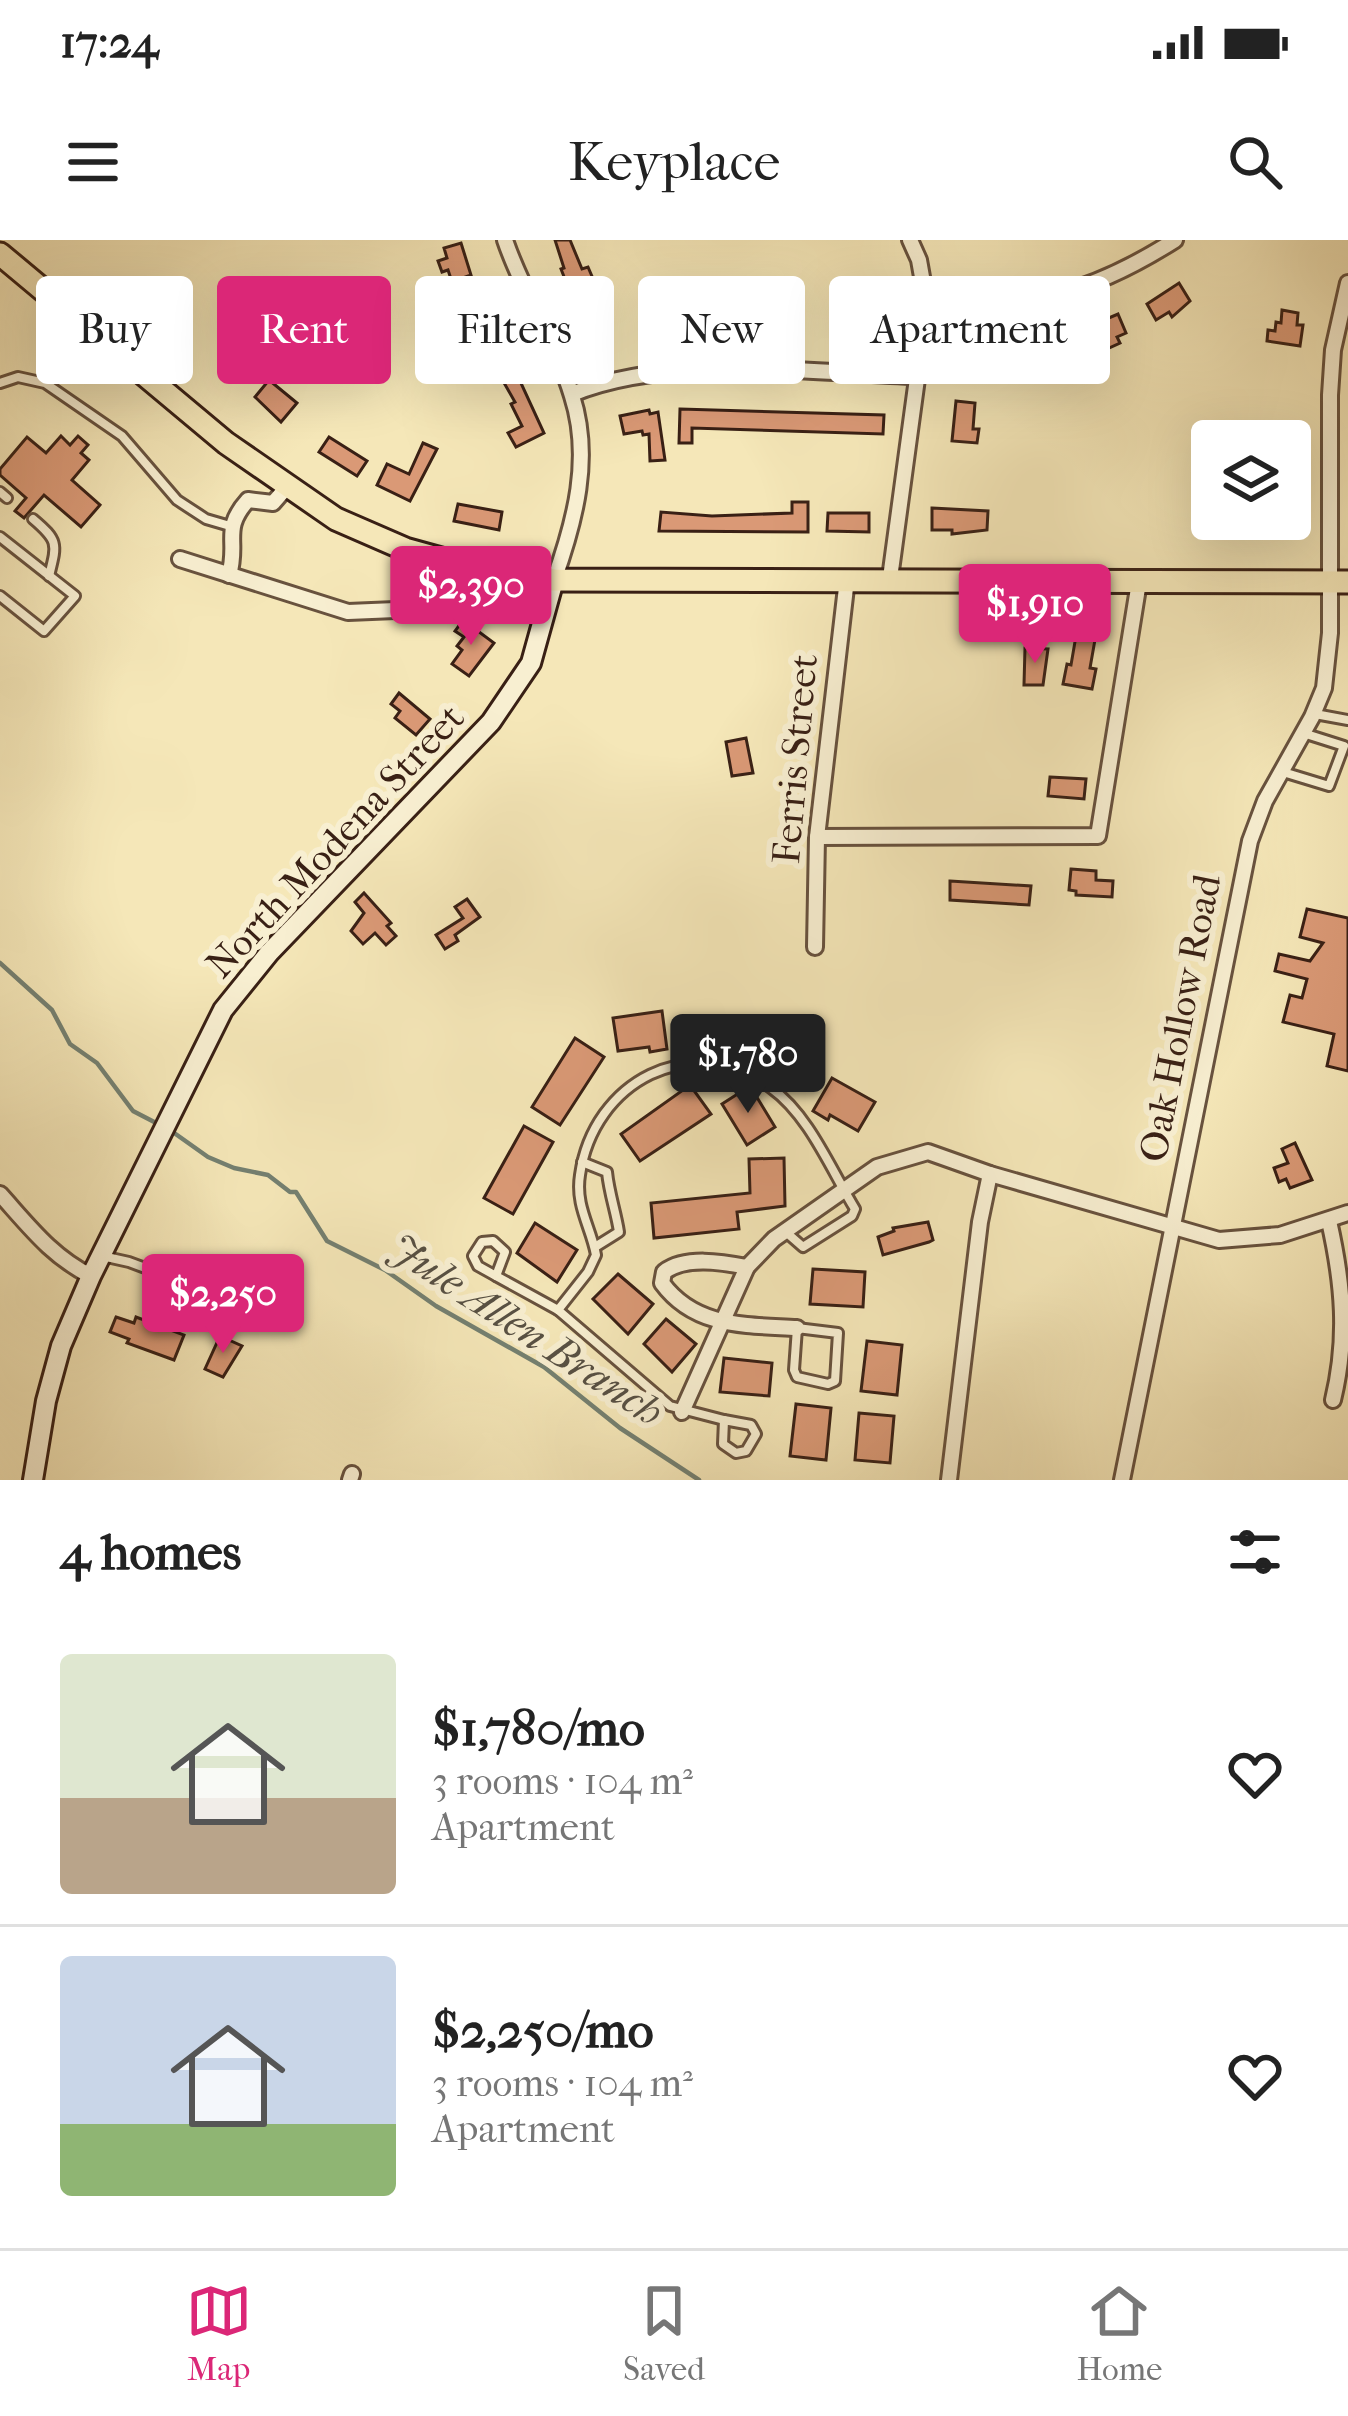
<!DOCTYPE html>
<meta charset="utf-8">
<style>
:root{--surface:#fff;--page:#f6f6f6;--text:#222;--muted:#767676;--line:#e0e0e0;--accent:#db2777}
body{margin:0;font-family:"IM FELL French Canon",serif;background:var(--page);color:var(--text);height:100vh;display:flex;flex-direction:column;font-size:45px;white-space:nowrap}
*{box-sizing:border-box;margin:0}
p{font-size:39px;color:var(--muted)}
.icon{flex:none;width:66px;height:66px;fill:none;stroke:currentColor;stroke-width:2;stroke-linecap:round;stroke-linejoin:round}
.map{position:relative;height:1240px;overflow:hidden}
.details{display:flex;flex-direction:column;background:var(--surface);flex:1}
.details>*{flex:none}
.hud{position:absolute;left:36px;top:36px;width:1278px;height:108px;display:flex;gap:24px}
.tools{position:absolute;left:1191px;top:180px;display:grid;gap:24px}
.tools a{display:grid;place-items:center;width:120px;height:120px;border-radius:12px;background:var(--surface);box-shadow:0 12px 48px #0002;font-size:60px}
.price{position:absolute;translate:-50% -102px;padding:0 27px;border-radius:12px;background:var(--accent);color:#fff;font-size:39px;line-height:78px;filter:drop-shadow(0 3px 6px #0008)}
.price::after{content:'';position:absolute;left:50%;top:72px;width:36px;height:27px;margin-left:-18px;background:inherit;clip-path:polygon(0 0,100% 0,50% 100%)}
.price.on{background:#222;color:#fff}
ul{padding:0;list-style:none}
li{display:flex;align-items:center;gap:36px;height:300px;padding:0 60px}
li+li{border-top:3px solid var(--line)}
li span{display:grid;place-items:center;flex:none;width:336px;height:240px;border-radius:12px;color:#555}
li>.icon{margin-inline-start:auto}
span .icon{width:144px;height:144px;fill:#fffc;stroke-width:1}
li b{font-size:51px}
h2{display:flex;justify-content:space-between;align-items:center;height:144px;padding:0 60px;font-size:51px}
.chip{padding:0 42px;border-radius:12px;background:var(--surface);box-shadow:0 12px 48px #0002;font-size:42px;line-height:108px}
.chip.on{background:var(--accent);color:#fff}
.status{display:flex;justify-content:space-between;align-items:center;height:84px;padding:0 60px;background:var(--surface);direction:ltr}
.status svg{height:33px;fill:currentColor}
header{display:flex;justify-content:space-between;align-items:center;height:156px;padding:0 60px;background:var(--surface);font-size:54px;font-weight:600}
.tabs{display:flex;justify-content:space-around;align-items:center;height:168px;border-top:3px solid var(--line);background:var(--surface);font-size:33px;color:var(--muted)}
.tabs a{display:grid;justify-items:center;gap:6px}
.tabs .on{color:var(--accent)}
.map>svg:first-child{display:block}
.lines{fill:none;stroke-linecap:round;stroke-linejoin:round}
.stream{stroke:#748071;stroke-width:4.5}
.building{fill:#da9976;stroke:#392015;stroke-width:3}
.lane-casing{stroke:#68523e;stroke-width:14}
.street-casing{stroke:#68523e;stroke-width:20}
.secondary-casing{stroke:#392015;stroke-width:24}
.primary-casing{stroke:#392015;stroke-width:27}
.lane{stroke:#f8efd1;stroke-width:8}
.street{stroke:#f8efd1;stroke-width:14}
.secondary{stroke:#f8efd1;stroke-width:18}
.primary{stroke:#f5e7b8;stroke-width:21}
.labels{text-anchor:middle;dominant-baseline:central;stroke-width:12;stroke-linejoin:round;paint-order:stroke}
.street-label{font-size:39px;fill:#392015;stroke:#f8efd1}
.water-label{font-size:42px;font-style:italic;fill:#575043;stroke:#f8efd1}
</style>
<div class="status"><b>17:24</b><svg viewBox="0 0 49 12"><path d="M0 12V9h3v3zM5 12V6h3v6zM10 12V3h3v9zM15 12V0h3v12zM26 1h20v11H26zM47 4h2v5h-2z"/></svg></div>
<header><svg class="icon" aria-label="menu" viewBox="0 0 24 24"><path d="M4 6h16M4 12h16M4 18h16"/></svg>Keyplace<svg class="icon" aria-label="search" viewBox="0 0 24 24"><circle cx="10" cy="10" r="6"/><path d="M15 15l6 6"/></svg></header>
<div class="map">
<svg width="1348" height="1240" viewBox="0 0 1348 1240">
<rect width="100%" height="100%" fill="#f5e7b8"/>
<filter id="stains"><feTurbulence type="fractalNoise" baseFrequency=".00167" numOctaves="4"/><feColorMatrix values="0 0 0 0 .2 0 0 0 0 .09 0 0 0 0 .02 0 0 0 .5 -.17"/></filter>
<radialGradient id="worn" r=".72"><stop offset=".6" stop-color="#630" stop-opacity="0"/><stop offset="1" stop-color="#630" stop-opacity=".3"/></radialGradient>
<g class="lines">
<g class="stream">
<path d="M0 723 52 770 70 804 97 823 133 871 160 885"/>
<path d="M170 890 208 917 234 928 268 935 290 952H296L327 1001 385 1030 436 1066 544 1127 620 1188 699 1240"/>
</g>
</g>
<g class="building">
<path d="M555 0H570L582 29 588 27 594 41 588 44 593 57 577 64 572 57 561 29 564 28Z"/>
<path d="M461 3 471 35 452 42 448 30 442 32 438 21 447 18 444 8Z"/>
<path d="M1179 43 1190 61 1172 77 1169 72 1156 80 1147 64Z"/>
<path d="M654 68 751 71 750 91 653 87Z"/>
<path d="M846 69 886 72 884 91 844 87Z"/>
<path d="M1282 70 1298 73 1297 85H1303L1300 106 1267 101 1268 90 1275 91 1276 82 1281 83Z"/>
<path d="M1118 74 1126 93 1117 97 1120 103 1109 108 1105 100 1091 106 1083 89Z"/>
<path d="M965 92 984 94 983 106 989 107 988 117H981L979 135 960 133Z"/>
<path d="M503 104 544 193 516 207 508 193 522 186 511 164 515 162 487 113Z"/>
<path d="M269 140 297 163 281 182 255 157Z"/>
<path d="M956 161 975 163 973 189H979L977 203 952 201Z"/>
<path d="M680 169 884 175 883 194 692 188V203H679Z"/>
<path d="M649 170 650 174 658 172 665 220 650 221 649 194 643 195 642 191 624 194 620 176Z"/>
<path d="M61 196 70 205 78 196 88 205 81 213 89 220 72 240 100 265 81 287 44 255 24 278 15 271 26 258 0 235V229L27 197 46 213Z"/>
<path d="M329 197 367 221 357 236 319 212Z"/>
<path d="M423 203 437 209 410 261 377 245 387 224 409 234Z"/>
<path d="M792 262H808V292L659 291 661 272 712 276 792 273Z"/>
<path d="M458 264 502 272 499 290 454 281Z"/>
<path d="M932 268 988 271 987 290 952 294V290H932Z"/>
<path d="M828 273H869V292L827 291Z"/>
<path d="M463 380 494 403 469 436 452 424 462 410 457 406 464 397 455 391Z"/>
<path d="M1077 390 1096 394 1090 428 1096 429 1092 449 1063 444 1067 424 1071 425Z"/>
<path d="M1025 408 1048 409 1043 445H1024Z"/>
<path d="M399 453 430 479 416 495 395 478 400 471 391 464Z"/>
<path d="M746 498 753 533 732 536 726 502Z"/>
<path d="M1050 537 1086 539 1084 559 1048 556Z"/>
<path d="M1071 629 1096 631V640L1113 641 1112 657 1076 655V651L1069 650Z"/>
<path d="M950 641 1031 646 1029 665 950 660Z"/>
<path d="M364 653 391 683 387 686 396 696 386 705 375 693 363 704 351 691 364 673 355 662Z"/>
<path d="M467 659 480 677 455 695 458 701 445 709 436 695 463 678 455 667Z"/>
<path d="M1307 669 1348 678V831L1327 826 1334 794 1283 782 1290 755 1302 758 1307 739 1275 731 1279 714 1310 721 1323 703 1300 697Z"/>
<path d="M662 771 667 809 650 812 649 807 618 811 613 778Z"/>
<path d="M575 798 604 817 560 885 532 867Z"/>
<path d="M832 838 875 862 858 891 830 875 828 880 813 871Z"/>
<path d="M690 845 711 874 640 921 621 894Z"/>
<path d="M750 846 775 887 747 905 722 864Z"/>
<path d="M524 886 553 902 513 974 484 958Z"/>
<path d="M1295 903 1312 940 1290 948 1286 939 1279 942 1274 928 1288 923 1282 909Z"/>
<path d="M784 918 785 966 737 972 739 989 654 998 651 963 750 953 749 919Z"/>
<path d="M928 982 933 1000 929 1002 883 1015 878 997 894 991 893 988Z"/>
<path d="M535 983 577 1010 557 1042 517 1013Z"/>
<path d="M813 1029 865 1032 863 1067 810 1064Z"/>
<path d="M618 1034 653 1064 628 1094 593 1059Z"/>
<path d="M116 1077 134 1083 136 1077 184 1095 174 1120 127 1103 129 1099 110 1092Z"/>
<path d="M666 1079 696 1104 672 1132 644 1104Z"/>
<path d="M220 1096 242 1106 223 1137 205 1129Z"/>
<path d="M867 1101 902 1105 897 1155 861 1151Z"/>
<path d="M724 1118 772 1123 769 1156 720 1152Z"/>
<path d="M796 1164 831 1168 826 1220 790 1216Z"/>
<path d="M859 1173 894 1176 890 1223 855 1220Z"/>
</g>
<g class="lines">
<g class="lane-casing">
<g id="lane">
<path d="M0 143 18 137 45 143 122 196 177 260 206 279 230 286"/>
<path d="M0 252 7 258"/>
<path d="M33 279C59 301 57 304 49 336"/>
<path d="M0 297 75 356 44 391 0 356"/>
<path d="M1315 474 1348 480"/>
<path d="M1283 532 1329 546 1344 506 1303 493"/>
<path d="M582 922 607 932C609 953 616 972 619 992L595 1007"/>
<path d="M493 1001 505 1012 496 1036 478 1026 473 1016 482 1002Z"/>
<path d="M102 1016 129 1022 237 1062"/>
<path d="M496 1036 558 1070 670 1166 724 1180"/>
<path d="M558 1070 588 1032 596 1015C591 987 575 966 580 935 593 842 691 789 771 848 809 875 831 930 855 969L852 976 803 1007 787 993"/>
<path d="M797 1088 838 1093 835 1141 828 1144 797 1137 794 1130Z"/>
<path d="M724 1180 751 1185 756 1194 746 1211 736 1213 723 1204Z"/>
</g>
</g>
<g class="street-casing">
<g id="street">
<path d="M505 0C523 54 556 102 572 156 592 218 575 281 554 340"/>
<path d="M927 65C1030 67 1087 56 1175 0"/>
<path d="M572 154C668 114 812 133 917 136"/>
<path d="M180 319 348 372 443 368"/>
<path d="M229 335C239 301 221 290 248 260L273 263 286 248"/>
<path d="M890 338 927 65 919 20 910 0"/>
<path d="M817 597 1098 596 1139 342"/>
<path d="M815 707 817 597 847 339"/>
<path d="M0 954C28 985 52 1017 91 1036"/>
<path d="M1329 981C1343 1043 1348 1098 1333 1160"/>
<path d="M797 1088C746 1085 695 1088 662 1043L664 1032C685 1016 722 1022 747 1027L774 999 877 927 928 912 990 934 1219 1000 1280 995 1348 973"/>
<path d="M682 1172 747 1027"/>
<path d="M350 1240 352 1234"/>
<path d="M949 1240 980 982 990 934"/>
<path d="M1122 1240 1250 601 1265 561 1312 477 1324 448 1330 393V155L1333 110 1348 43"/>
</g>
</g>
<g class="secondary-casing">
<path id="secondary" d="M33 1240 46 1161 61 1106 91 1036 223 770 269 713 491 482 531 423 554 340"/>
</g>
<g class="primary-casing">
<path id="primary" d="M0 14 226 203 336 279 405 309 474 328 554 340 1348 342"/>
</g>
<use href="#lane" class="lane"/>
<use href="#street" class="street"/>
<use href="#secondary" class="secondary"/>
<use href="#primary" class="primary"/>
</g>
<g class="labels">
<g class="street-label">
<text transform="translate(795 519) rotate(-85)">Ferris Street</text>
<text transform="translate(335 601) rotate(-47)">North Modena Street</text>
<text transform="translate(1180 778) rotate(-79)">Oak Hollow Road</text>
</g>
<g class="water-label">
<text transform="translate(526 1090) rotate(33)">Jule Allen Branch</text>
</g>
</g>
<rect width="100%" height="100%" filter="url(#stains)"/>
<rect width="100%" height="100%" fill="url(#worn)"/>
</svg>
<div class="tools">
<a><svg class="icon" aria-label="layers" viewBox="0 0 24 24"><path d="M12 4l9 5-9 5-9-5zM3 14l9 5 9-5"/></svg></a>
</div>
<b class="price" style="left:471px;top:408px">$2,390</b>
<b class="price" style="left:1035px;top:426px">$1,910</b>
<b class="price on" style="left:748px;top:876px">$1,780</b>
<b class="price" style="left:223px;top:1116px">$2,250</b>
<div class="hud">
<a class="chip">Buy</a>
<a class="chip on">Rent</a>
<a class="chip">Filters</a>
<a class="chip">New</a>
<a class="chip">Apartment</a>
</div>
</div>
<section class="details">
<h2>4 homes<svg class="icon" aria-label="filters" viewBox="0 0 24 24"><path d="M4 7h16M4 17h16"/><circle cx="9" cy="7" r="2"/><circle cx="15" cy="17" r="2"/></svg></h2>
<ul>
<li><span style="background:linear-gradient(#dfe7d0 60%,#b9a48a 0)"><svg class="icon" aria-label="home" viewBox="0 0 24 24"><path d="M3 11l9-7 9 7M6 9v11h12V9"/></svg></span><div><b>$1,780/mo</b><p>3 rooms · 104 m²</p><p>Apartment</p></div><svg class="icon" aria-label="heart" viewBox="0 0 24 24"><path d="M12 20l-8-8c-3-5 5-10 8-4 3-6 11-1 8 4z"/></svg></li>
<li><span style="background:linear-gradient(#c9d6e8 70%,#8fb573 0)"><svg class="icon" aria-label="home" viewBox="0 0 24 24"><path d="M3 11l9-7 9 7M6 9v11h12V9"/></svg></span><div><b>$2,250/mo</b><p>3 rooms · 104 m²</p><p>Apartment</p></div><svg class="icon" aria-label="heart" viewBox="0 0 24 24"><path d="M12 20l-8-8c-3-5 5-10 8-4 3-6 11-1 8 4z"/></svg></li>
</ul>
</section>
<nav class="tabs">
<a class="on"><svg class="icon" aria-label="map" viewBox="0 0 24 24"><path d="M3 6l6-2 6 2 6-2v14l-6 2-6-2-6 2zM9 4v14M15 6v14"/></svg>Map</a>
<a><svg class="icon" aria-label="saved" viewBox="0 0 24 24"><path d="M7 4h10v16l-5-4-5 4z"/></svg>Saved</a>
<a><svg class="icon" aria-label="home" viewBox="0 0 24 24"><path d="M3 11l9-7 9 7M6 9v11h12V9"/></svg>Home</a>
</nav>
